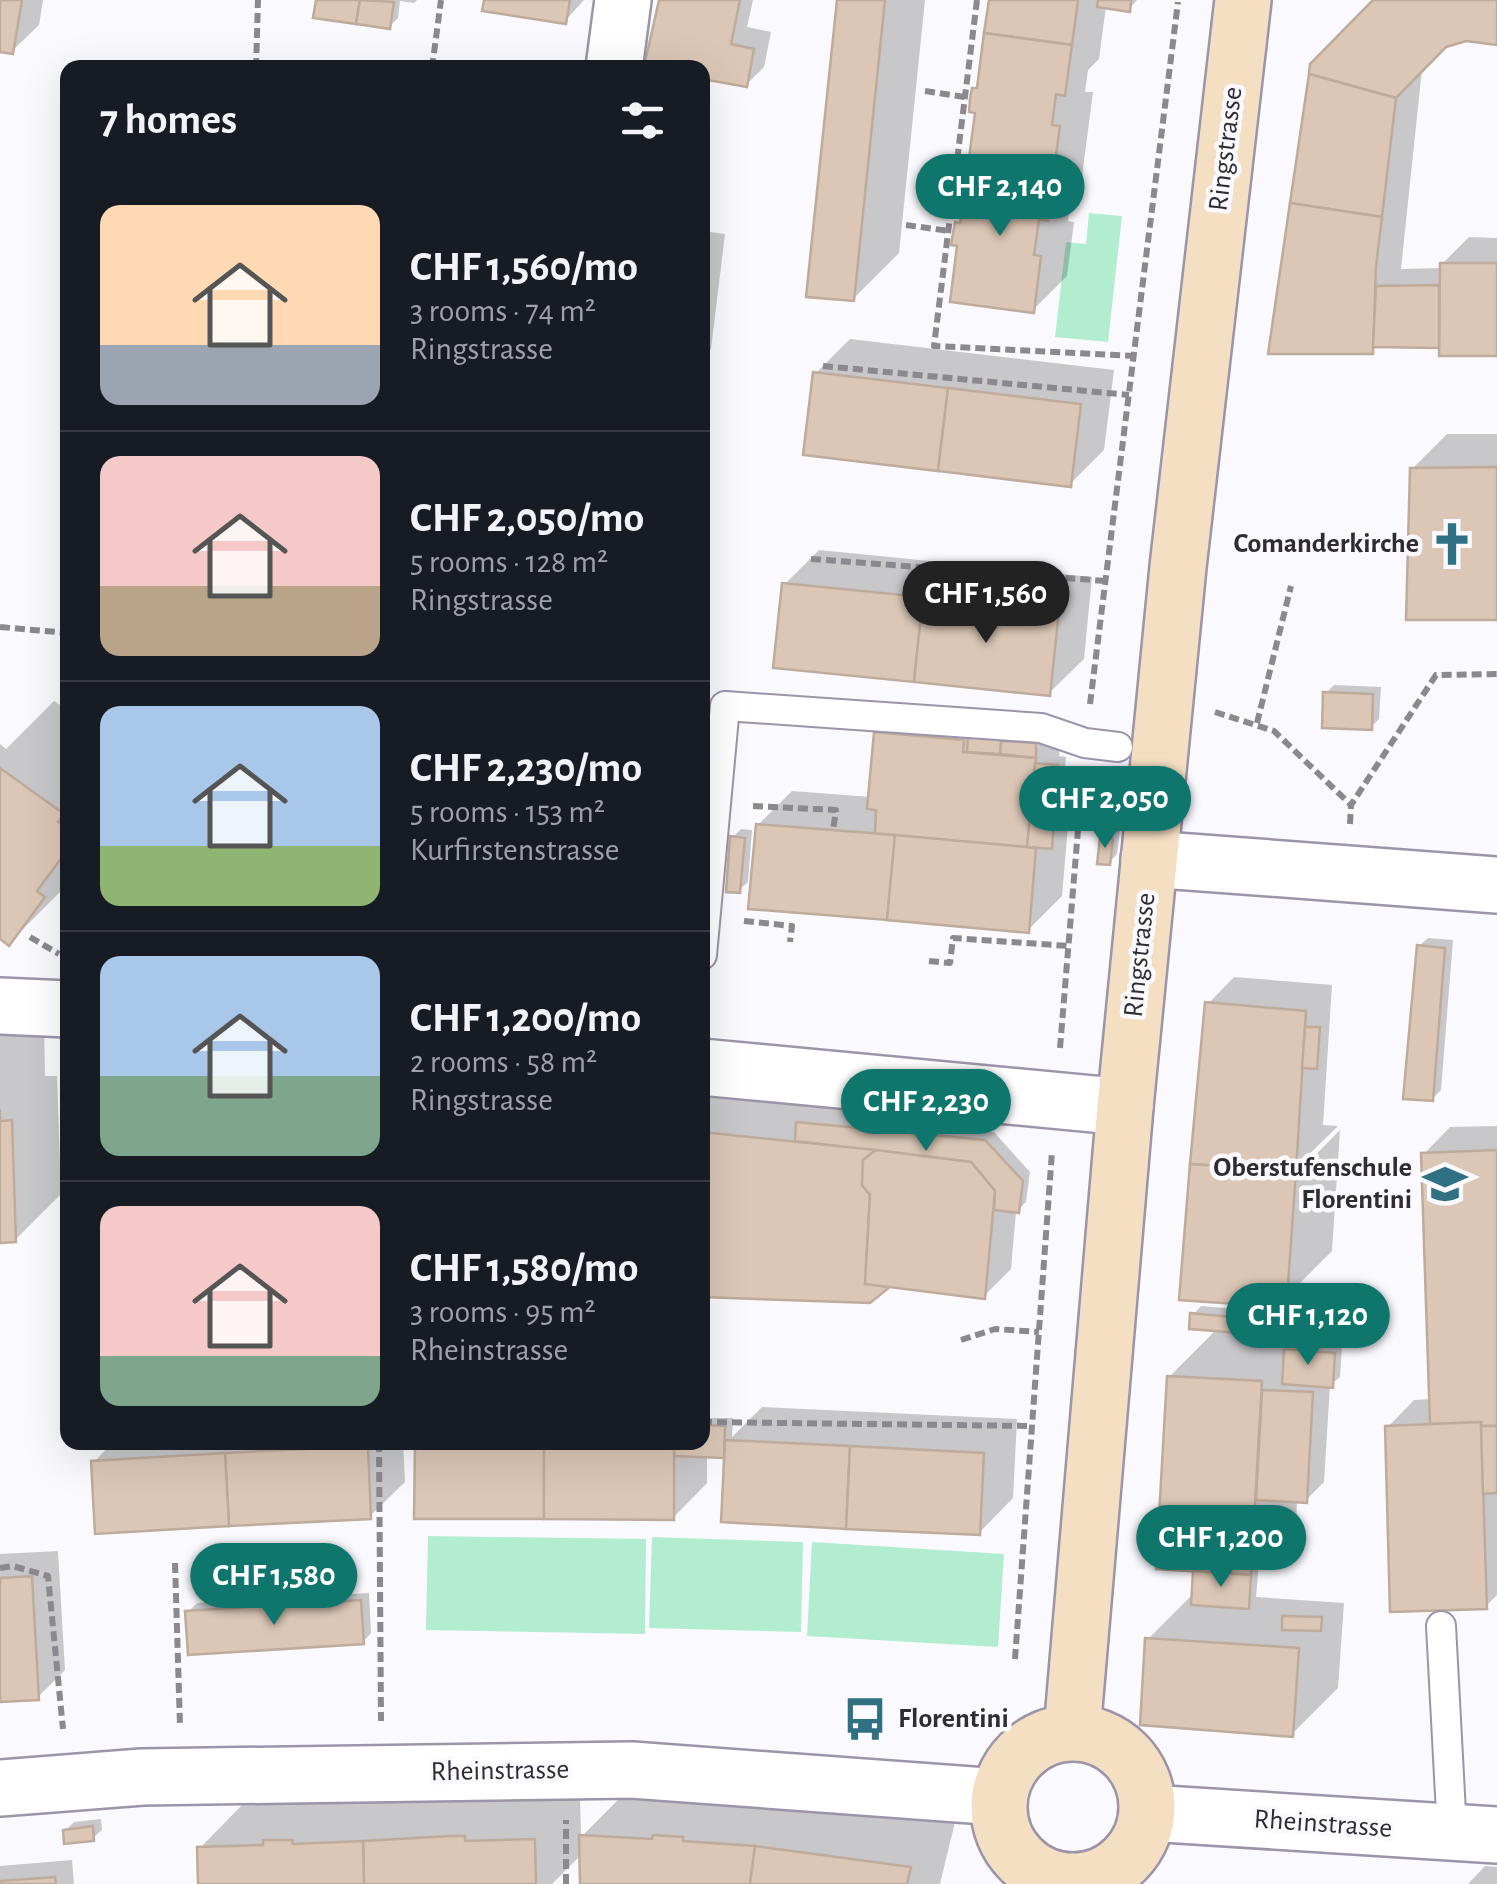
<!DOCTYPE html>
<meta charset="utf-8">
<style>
:root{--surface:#171b24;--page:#20242c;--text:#f1f3f6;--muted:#9ea1a6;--line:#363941;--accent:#0f766e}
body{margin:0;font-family:"Alegreya Sans",sans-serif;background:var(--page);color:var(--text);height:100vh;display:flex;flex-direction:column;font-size:38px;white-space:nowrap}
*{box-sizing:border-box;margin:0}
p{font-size:32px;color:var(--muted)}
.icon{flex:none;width:55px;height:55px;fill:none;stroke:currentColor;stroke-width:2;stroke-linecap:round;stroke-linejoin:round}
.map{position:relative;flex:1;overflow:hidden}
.drawer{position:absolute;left:60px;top:60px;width:650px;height:1390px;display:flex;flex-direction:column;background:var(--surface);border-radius:20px;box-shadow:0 10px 40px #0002}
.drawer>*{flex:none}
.price{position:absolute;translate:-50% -85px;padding:0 22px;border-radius:35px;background:var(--accent);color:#fff;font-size:32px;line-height:65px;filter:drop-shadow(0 2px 5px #0008)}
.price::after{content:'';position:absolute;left:50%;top:60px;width:30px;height:22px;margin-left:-15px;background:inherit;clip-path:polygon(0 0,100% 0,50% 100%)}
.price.on{background:#222;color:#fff}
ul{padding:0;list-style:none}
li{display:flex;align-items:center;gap:30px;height:250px;padding:0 40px}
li+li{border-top:2px solid var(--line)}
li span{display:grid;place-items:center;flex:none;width:280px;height:200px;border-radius:20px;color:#555}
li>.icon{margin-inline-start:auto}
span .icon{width:120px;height:120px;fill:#fffc;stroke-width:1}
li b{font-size:42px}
h2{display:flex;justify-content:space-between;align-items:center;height:120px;padding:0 40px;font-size:42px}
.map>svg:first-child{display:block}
.green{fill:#b3edd0}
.shadow{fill:#0003}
.building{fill:#dcc7b6;stroke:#bfab9b;stroke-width:2.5}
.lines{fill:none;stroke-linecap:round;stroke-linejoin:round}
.service-casing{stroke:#9c94aa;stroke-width:32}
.minor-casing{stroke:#9c94aa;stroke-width:60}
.secondary-casing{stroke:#9c94aa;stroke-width:60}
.path{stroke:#8b898f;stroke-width:6;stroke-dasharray:10 5;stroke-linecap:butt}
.service{stroke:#fff;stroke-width:28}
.minor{stroke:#fff;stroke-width:55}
.secondary{stroke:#f4dfc2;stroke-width:55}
.labels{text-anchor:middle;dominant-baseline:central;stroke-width:9;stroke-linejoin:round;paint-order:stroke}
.street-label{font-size:28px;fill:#2f2c34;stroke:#faf9fd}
.poi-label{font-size:28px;font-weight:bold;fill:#2f2c34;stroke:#faf9fd;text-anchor:end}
</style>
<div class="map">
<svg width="1497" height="1884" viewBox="0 0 1497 1884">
<rect width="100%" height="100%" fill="#faf9fd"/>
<g class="green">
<path d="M1089 213 1122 216 1108 342 1055 337 1066 242 1086 244Z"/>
<path d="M428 1536 646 1539 645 1634 426 1630Z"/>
<path d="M652 1537 803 1542 801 1632 649 1628Z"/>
<path d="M812 1542 1004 1554 998 1647 807 1636Z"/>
</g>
<g class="shadow">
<path d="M0 0H43L39 25 12 51 0 50Z"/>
<path d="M319 0H417L414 3 400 1 398 18 389 27Z"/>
<path d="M486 0H584L565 21Z"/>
<path d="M661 0H753L747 27 771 32 764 67 746 85 702 68 647 65Z"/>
<path d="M839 0H925L899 253 853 299Z"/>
<path d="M991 0H1137L1129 9 1106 6 1099 59 1088 70 1085 92H1093L1081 184 1071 193 1068 221 1074 222 1067 276 1033 310 960 244 957 224 963 218 978 111 975 89 980 83Z"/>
<path d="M1376 0H1497V43L1465 38 1445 45 1422 69 1401 269 1442 268V264L1469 237 1497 238V354L1442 342 1438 346 1379 345 1372 351Z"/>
<path d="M702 231 725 234 711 349 702 358Z"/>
<path d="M850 339 1114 370 1104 450 1070 484 816 373Z"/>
<path d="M1447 434H1497V618L1412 469Z"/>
<path d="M819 550 1092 577 1084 659 1049 693 785 584Z"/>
<path d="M1334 685 1381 687 1379 719 1371 727 1325 694Z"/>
<path d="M54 701 68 710V884L9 943 0 936V744L6 749Z"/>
<path d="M903 706 1061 732 1059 756 1066 757 1061 813 1069 814 1062 896 1028 930 758 825 792 791 871 797 876 733Z"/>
<path d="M741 829 752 830 748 882 739 890 733 837Z"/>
<path d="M1111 830 1120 831 1117 854 1109 863 1102 839Z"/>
<path d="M1428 938 1453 940 1441 1090 1432 1099 1419 946Z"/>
<path d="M1234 977 1332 985 1323 1125 1338 1126 1285 1178 1289 1182 1340 1130 1332 1251 1286 1297 1259 1295 1250 1303 1208 1004Z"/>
<path d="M44 1024 45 1076H57L61 1194 15 1240H0V1026Z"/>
<path d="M702 1094 906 1116 899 1123 994 1132 1030 1172 1026 1202 1016 1212 1011 1269 984 1296 889 1284 702 1295Z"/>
<path d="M1497 1126V1595L1485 1607 1388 1427 1414 1400 1432 1399 1424 1154 1450 1127Z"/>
<path d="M1201 1306 1250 1310 1249 1322 1239 1332 1307 1336 1306 1342 1342 1345 1340 1377 1330 1385 1324 1482 1306 1500H1297L1296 1526 1259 1563 1256 1597 1344 1603 1338 1688 1292 1734 1148 1639 1194 1593 1196 1569 1169 1377 1217 1329 1193 1315Z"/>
<path d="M702 1404H708V1418H733L732 1437 762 1407 1017 1419 1013 1498 979 1533 727 1451 723 1455H707V1483L673 1518 417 1517 702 1442Z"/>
<path d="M113 1442H403L405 1482 370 1516 94 1462Z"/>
<path d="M58 1551 65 1670 38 1697 0 1700V1554Z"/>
<path d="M369 1593 371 1633 363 1642 188 1612 197 1603Z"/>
<path d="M628 1790 802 1802 955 1822 940 1884H582V1854L552 1884H200V1848L245 1802 580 1795 581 1837Z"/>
<path d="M101 1819 102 1830 93 1838 65 1831 74 1822Z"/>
<path d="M72 1860 74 1884H0V1866Z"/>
<path d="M1485 1866 1497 1867V1884H1468Z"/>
</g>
<g class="building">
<path d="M0 0H22L13 54 0 52Z"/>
<path d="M316 0H360L356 24 313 18Z"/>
<path d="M360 0 394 2 390 29 356 24Z"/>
<path d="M484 0H570L566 24 482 11Z"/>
<path d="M659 0H740L731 44 754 49 747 87 702 79V68L644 67Z"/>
<path d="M837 0H885L854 301 806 297Z"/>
<path d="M989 0H1078L1072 45 984 33Z"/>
<path d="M1098 0H1131L1130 12 1097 7Z"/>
<path d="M1373 0H1497V45L1466 41 1446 47 1396 98 1309 74 1310 64Z"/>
<path d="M984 33 1072 45 1065 96 1056 94 1052 125 1060 126 1053 177 968 166 975 113 969 112 970 99 972 88H977Z"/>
<path d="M1309 74 1396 98 1382 217 1290 203Z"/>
<path d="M968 166 1053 177 1048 221 1039 219 1034 255 1041 256 1034 313 950 302 957 246 951 245 953 233 955 222 960 223Z"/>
<path d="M1290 203 1382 217 1376 266 1373 354H1268Z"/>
<path d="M1440 263H1497V356H1439Z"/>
<path d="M1439 285V348L1373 347 1376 286Z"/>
<path d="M813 372 948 388 938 471 803 455Z"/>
<path d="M948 388 1081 404 1071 487 938 471Z"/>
<path d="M1497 467V620H1406L1410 468Z"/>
<path d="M782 583 923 597 914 682 773 668Z"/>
<path d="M923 597 1059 611 1050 696 914 682Z"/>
<path d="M1323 692 1373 694 1372 730 1322 728Z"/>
<path d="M874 732 964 740 963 752 1036 758 1027 847 875 834 876 810 867 809Z"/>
<path d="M968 734 1002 738 1000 754 967 752Z"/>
<path d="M1001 741 1036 743V758L1000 754Z"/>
<path d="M1035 763 1058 765 1052 849 1027 847Z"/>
<path d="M0 768 64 814 58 822 68 829V849L37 891 45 897 9 946 0 939Z"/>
<path d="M756 824 895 835 887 920 748 909Z"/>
<path d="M895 835 1036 848 1029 933 887 920Z"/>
<path d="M730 836 745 838 740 893 726 892Z"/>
<path d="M1100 837 1113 839 1110 865 1097 864Z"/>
<path d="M1417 945 1445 948 1433 1101 1403 1099Z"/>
<path d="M1205 1002 1306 1011 1296 1171 1190 1164Z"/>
<path d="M1305 1027H1320L1317 1069 1302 1068Z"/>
<path d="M0 1109V1121L12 1120 16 1242 0 1243Z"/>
<path d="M796 1122 985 1140 1023 1181 1019 1213 994 1210 995 1191 971 1162 795 1141Z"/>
<path d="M702 1132 876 1150 863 1160 862 1185 870 1195 865 1284 890 1287 870 1303 702 1297Z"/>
<path d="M876 1150 971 1162 995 1191 985 1299 865 1284 870 1195 862 1185 863 1160Z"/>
<path d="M1497 1150V1426H1481V1422L1430 1424 1421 1153Z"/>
<path d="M1190 1164 1296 1171 1287 1299 1252 1297 1251 1305 1179 1300Z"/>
<path d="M1190 1313 1243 1318 1241 1333 1189 1329Z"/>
<path d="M1284 1349 1335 1353 1333 1388 1282 1384Z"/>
<path d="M1167 1376 1262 1381 1251 1575 1156 1569Z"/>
<path d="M1262 1390 1313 1392 1307 1503 1256 1500Z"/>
<path d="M1481 1422 1487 1609 1390 1612 1385 1426Z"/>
<path d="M702 1425 725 1426 724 1458 674 1456V1442H702Z"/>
<path d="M1481 1426H1497V1493L1483 1494Z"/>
<path d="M725 1440 850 1446 846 1529 721 1522Z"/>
<path d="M415 1442H544V1519H414Z"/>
<path d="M544 1442H674V1520L544 1519Z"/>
<path d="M368 1446 371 1519 229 1526 225 1453Z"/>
<path d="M850 1446 984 1453 980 1535 846 1529Z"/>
<path d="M225 1453 229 1526 95 1534 91 1461Z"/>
<path d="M1193 1571 1251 1575 1249 1609 1191 1605Z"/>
<path d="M32 1576 39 1700 0 1702V1578Z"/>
<path d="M361 1600 364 1644 188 1655 185 1611Z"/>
<path d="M1282 1616 1322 1617 1321 1631 1282 1630Z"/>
<path d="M1145 1638 1299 1648 1293 1737 1140 1725Z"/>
<path d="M93 1826 94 1841 64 1844 63 1830Z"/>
<path d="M579 1835 652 1839 653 1835 683 1837V1841L755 1846 750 1884H580Z"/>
<path d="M451 1836H465V1841L535 1839 536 1884H364L363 1841Z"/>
<path d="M263 1840H292L293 1844 363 1841 364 1884H198L197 1847 263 1845Z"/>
<path d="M755 1846 822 1855 911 1867 907 1884H750Z"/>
<path d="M55 1877 56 1884H0V1881Z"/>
</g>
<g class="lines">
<g class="service-casing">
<g id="service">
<path d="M702 955 725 706 1041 728 1085 743 1118 747"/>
<path d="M1441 1626 1452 1832"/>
</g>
</g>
<g class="minor-casing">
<g id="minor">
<path d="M614 68 623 0"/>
<path d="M1149 859 1497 885"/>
<path d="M0 1006 68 1009"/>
<path d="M702 1067 1125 1107"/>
<path d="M0 1788 142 1777 632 1770 999 1797"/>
<path d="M1148 1813 1497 1835"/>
</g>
</g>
<g class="secondary-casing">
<g id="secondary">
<path d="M1072 1732 1125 1107 1178 567 1243 0"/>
<circle cx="1073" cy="1807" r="74"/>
</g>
</g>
<g class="path">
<path d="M977 0 934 346 1134 356"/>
<path d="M256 68 258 0"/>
<path d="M432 68 441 0"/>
<path d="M925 91 965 97"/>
<path d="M906 225 949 231"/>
<path d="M823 366 1129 395"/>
<path d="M811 559 1106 581"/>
<path d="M0 627 68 633"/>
<path d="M1090 704 1178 2"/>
<path d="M1215 712 1274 731 1351 805"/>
<path d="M1257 723 1291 586"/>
<path d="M753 806 836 810 833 830"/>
<path d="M1350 824 1351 805 1436 675 1497 674"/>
<path d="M744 921 792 926 790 942"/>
<path d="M30 937 59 954"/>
<path d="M929 961 950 963 953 938 1069 946"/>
<path d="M1060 1048 1082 781"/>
<path d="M961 1340 995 1329 1039 1332"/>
<path d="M702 1422 1032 1426"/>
<path d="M379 1442 381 1721"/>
<path d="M175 1563 180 1726"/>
<path d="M0 1568 13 1566 48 1576 63 1729"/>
<path d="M1015 1659 1052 1152"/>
<path d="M566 1884V1820"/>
</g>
<use href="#service" class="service"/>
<use href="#minor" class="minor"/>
<use href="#secondary" class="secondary"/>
</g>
<defs>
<g id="church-bare" transform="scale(3.45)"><path d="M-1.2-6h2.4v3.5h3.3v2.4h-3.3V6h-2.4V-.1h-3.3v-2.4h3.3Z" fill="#2f7083" stroke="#faf9fd" stroke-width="2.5" paint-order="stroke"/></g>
<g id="school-bare" transform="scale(3.45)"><path d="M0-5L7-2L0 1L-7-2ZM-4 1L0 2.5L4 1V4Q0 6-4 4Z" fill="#2f7083" stroke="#faf9fd" stroke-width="2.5" paint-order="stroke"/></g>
<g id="bus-bare" transform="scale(3.45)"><path d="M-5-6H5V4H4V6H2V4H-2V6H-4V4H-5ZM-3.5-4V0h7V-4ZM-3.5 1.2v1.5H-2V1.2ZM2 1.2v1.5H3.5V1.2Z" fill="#2f7083" stroke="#faf9fd" stroke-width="2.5" paint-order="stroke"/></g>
</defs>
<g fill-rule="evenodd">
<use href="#church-bare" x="1452" y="544"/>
<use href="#school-bare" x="1445" y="1184"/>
<use href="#bus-bare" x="865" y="1719"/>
</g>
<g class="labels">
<g class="street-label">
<text transform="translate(1226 149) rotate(-83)">Ringstrasse</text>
<text transform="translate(1140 955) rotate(-84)">Ringstrasse</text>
<text transform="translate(500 1771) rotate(-1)">Rheinstrasse</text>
<text transform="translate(1323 1824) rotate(4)">Rheinstrasse</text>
</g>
<g class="poi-label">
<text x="1419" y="544">Comanderkirche</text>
<text x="1412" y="1168">Oberstufenschule<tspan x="1412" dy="32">Florentini</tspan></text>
<text x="898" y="1719" text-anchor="start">Florentini</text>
</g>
</g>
</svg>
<b class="price" style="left:1000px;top:239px">CHF 2,140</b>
<b class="price on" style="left:986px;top:646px">CHF 1,560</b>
<b class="price" style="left:1105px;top:851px">CHF 2,050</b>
<b class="price" style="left:926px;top:1154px">CHF 2,230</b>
<b class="price" style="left:1308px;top:1368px">CHF 1,120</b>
<b class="price" style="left:1221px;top:1590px">CHF 1,200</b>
<b class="price" style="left:274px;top:1628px">CHF 1,580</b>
<section class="drawer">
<h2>7 homes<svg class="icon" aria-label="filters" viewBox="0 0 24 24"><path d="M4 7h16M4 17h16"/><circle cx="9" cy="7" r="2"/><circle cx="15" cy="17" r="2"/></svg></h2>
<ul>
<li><span style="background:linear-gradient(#ffd9b3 70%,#9aa5b1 0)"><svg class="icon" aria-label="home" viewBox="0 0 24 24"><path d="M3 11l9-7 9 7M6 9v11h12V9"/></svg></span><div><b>CHF 1,560/mo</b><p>3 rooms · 74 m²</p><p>Ringstrasse</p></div></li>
<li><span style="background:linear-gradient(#f6c9c9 65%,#b9a48a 0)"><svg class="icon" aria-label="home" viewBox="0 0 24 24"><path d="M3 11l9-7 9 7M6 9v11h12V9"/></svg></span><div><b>CHF 2,050/mo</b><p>5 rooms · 128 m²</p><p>Ringstrasse</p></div></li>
<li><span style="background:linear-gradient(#a9c7e8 70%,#8fb573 0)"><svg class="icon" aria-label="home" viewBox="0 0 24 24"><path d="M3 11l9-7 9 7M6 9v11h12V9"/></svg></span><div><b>CHF 2,230/mo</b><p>5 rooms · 153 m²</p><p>Kurfirstenstrasse</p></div></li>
<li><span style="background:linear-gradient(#a9c7e8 60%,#7fa58c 0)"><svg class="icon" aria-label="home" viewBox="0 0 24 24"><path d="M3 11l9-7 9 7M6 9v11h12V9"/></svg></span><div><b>CHF 1,200/mo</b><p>2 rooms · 58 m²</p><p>Ringstrasse</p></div></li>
<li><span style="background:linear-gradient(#f6c9c9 75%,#7fa58c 0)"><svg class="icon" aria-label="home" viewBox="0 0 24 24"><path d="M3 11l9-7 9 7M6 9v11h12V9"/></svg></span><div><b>CHF 1,580/mo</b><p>3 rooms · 95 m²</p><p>Rheinstrasse</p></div></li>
</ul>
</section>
</div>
